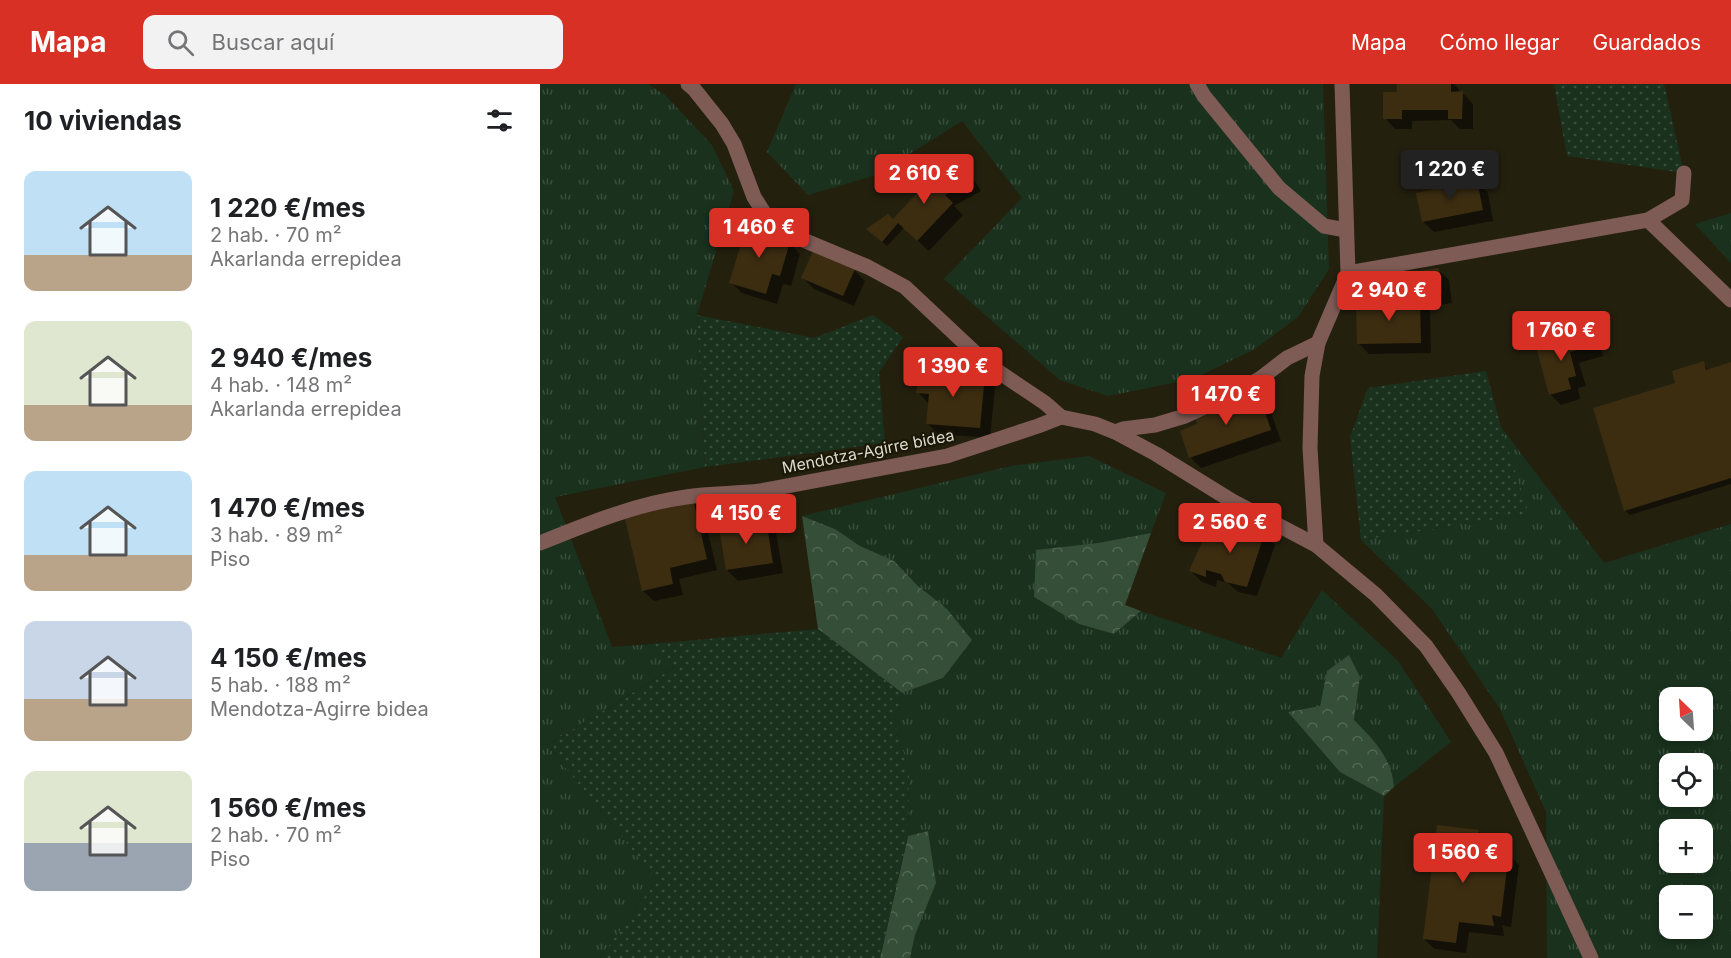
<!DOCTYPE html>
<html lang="es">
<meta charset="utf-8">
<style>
:root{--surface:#fff;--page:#f2f2f2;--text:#202124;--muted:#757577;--accent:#d93025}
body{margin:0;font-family:Inter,sans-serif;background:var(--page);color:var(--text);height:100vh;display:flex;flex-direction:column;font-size:22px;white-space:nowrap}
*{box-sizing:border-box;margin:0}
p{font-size:20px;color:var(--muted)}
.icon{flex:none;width:33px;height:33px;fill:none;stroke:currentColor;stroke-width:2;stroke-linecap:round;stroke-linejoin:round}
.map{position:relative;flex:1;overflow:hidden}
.drawer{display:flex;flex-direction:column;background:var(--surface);width:540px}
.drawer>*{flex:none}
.needle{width:39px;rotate:335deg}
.controls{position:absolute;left:1119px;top:603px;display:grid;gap:12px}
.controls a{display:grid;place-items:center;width:54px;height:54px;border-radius:12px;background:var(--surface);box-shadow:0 3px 9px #0003;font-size:30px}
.price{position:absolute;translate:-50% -51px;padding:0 14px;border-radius:6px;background:var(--accent);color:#fff;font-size:20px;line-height:39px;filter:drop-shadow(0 2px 3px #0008)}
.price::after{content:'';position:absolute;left:50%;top:36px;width:18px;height:14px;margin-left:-9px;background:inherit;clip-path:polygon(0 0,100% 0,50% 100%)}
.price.on{background:#222;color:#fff}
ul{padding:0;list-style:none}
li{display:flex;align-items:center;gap:18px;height:150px;padding:0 24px}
li span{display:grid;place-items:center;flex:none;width:168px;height:120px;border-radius:12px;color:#555}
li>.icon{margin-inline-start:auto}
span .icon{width:72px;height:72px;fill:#fffc;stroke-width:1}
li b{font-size:26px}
h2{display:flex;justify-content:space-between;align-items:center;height:72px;padding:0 24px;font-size:26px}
header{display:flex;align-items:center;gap:36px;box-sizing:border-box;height:84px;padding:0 30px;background:var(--accent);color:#fff}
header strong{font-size:28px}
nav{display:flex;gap:33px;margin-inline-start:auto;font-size:21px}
.search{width:420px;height:54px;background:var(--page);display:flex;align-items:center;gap:15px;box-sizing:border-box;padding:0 21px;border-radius:12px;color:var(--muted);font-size:22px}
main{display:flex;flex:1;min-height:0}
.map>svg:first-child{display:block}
.grass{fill:url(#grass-tufts);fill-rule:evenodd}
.forest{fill:url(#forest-crowns)}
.garden{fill:url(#garden-dots)}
.shadow{fill:#0007}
.building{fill:#3c2d11}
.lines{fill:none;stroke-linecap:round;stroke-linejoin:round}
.minor{stroke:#7f5b56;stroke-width:15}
.labels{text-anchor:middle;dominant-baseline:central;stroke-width:4.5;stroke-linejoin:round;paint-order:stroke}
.street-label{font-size:16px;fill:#dcdacf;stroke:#1b1706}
</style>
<header>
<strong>Mapa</strong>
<div class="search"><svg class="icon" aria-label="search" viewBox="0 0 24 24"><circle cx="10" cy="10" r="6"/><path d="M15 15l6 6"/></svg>Buscar aquí</div>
<nav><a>Mapa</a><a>Cómo llegar</a><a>Guardados</a></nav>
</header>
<main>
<section class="drawer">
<h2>10 viviendas<svg class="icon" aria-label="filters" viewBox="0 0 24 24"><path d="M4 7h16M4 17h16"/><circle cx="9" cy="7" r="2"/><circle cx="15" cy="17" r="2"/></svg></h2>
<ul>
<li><span style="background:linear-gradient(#bfe0f5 70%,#b9a48a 0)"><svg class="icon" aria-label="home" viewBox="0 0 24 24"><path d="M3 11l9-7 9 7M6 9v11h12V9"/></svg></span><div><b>1 220 €/mes</b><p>2 hab. · 70 m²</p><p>Akarlanda errepidea</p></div></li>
<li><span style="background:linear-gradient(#dfe7d0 70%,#b9a48a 0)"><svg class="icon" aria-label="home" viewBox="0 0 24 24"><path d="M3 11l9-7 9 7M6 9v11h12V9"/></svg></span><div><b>2 940 €/mes</b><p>4 hab. · 148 m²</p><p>Akarlanda errepidea</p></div></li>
<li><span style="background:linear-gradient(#bfe0f5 70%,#b9a48a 0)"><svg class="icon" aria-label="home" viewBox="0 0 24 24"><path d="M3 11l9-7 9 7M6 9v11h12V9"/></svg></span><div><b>1 470 €/mes</b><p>3 hab. · 89 m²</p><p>Piso</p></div></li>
<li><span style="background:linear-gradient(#c9d6e8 65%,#b9a48a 0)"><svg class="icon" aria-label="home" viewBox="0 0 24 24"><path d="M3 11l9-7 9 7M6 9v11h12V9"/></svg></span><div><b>4 150 €/mes</b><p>5 hab. · 188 m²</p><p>Mendotza-Agirre bidea</p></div></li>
<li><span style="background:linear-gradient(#dfe7d0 60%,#9aa5b1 0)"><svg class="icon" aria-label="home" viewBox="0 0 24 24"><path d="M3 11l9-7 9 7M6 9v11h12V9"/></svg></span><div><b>1 560 €/mes</b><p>2 hab. · 70 m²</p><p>Piso</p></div></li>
</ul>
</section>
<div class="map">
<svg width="1191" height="874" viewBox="0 0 1191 874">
<defs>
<pattern id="grass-tufts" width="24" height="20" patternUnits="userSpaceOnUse" patternTransform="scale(1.5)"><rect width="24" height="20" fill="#19311d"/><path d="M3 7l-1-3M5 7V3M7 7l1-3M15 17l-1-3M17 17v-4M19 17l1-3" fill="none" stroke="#3a4e3d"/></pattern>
<pattern id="forest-crowns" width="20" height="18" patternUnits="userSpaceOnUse" patternTransform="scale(1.5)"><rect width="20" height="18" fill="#354e38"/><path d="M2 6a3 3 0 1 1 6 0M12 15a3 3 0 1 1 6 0" fill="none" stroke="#526754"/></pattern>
<pattern id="garden-dots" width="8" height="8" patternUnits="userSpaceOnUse" patternTransform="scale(1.5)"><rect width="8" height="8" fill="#19311d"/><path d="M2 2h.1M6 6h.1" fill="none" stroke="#3a4e3d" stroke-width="1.8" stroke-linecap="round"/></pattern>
</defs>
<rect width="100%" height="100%" fill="#24200e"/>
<g class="grass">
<path d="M0 0H108L125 11 172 61 194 107 157 231 165 383 15 413 72 563 111 560 136 582 7 661 117 796 60 874H0Z"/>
<path d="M256 0H783L789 185 758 233 715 265 653 295 568 312 520 296 404 195 482 114 422 37 336 91 268 111 227 68Z"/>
<path d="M1191 129V179L1155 140Z"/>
<path d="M961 343 1064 479 1191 440V874H1007L1006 728 960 625 892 525 821 456 988 430ZM1130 614H1162V646H1130ZM1130 680H1162V712H1130ZM1130 746H1162V778H1130ZM1130 812H1162V844H1130Z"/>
<path d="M549 372 626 409 611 449 558 459 494 513 539 540 574 550 601 527 741 574 782 506 858 577 911 658 854 703C852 674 834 656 814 636L820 593 787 587 780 622 800 688 844 712 837 874H370L375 851 396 799 388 747 368 752 369 685 354 638 362 609 403 594 378 502 354 477 320 462 295 445 262 432 471 382Z"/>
</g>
<g class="forest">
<path d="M262 432 295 445 320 462 354 477 378 502 407 525 432 556 403 594 362 609 278 545Z"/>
<path d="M611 449 585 521 601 527 574 550 539 540 494 513 496 466 558 459Z"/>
<path d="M809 571 820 593 814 636C834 656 852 674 854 703L844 712 800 688 748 628 780 622 787 587Z"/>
<path d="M388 747 396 799 375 851 370 874H340L368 752Z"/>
</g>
<g class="garden">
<path d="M1014 0H1124L1144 89 1027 72Z"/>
<path d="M157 231 274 254 333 231 363 253 339 288 345 359 165 383Z"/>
<path d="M946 287 961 343 989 430 821 456 810 353 828 304Z"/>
<path d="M278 545 362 609 354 638 369 685 368 752 340 874H60L117 796 7 661 135 583 111 560Z"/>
</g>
<g class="shadow">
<path d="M858 0H914L933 20V45H920L911 36 872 37V45H855L845 34 858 10Z"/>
<path d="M419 80 430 90 441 107 414 122 423 131 389 167 364 144 347 162 333 150 353 137Z"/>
<path d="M937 98 948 109 953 137 894 148 883 138Z"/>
<path d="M228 144 239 155 250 159 260 170 251 202 243 200 237 220 202 209 191 198Z"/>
<path d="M314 186 325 197 314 222 274 205 263 194Z"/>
<path d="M898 186 909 196 912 219 887 223 890 226 891 269 829 270 818 259 837 223 879 216 876 212Z"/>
<path d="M1049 250 1060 261 1063 272 1039 279 1046 302 1038 304 1040 315 1021 321 1010 310 998 264Z"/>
<path d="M1163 279 1169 287 1191 280V400L1090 431 1085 426 1137 300Z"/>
<path d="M445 293 455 303 450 354 398 350 387 339 389 320 378 308Z"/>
<path d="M719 312 729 323 741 357 661 384 650 373Z"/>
<path d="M153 417 163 428 177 486 139 495 143 511 114 517 103 507Z"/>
<path d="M226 438 236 449 243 489 198 497 187 486Z"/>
<path d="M724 450 735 461 717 512 698 508 688 499 677 496 676 503 662 498 651 487 678 460Z"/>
<path d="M938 747 949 758 948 767 968 770 979 781 971 843 962 841 964 852 929 848 926 869 895 865 884 855Z"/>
</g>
<g class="building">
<path d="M857 0H911V8L923 7 922 35H908V26H862V35H843V8H857Z"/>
<path d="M420 78 431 96 405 111 413 119 377 157 358 139 342 158 326 145 348 130 353 135 389 96Z"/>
<path d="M937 96 943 126 882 138 876 109Z"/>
<path d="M208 137 229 143 227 151 250 158 240 192 232 190 226 210 189 199Z"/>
<path d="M273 167 315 185 303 212 261 194Z"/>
<path d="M899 184 902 209 874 213 871 188Z"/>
<path d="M835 214H880L881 259 817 260 816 221H835Z"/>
<path d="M1049 249 1053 262 1030 268 1036 292 1028 294 1031 305 1009 311 996 263Z"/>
<path d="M1164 277 1166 286 1191 278V394L1084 427 1053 324 1135 299 1132 287Z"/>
<path d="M379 286 445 291 440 344 386 340 389 310 376 309Z"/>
<path d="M719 310 731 346 649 374 640 347 657 340 655 332Z"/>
<path d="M153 415 167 475 130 484 133 500 102 507 84 431Z"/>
<path d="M686 435 725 448 707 503 685 498 681 490 666 486V493L649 487 662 458 671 453 678 457Z"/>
<path d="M226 436 233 479 186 486 179 444Z"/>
<path d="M897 741 939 746 937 764 969 768 961 833 952 831 954 842 919 838 916 859 883 855Z"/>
</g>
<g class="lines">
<g class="minor">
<path d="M148 0 154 5 182 40 194 60 214 113 228 135 244 148 328 183 365 203 447 280 505 319 521 333 555 340 575 348 616 370 692 417 776 461 836 511 886 562 918 608 956 669 1051 874"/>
<path d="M657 0 664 12 739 104 784 142 806 146"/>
<path d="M1108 136 1191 216"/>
<path d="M808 189 1108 136 1142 116 1144 89"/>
<path d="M575 348 583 345 615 341 645 332 697 308 721 294 747 274 778 259"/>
<path d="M0 459C47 440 95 420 146 413 170 409 195 410 220 407L407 372 498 342 521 333"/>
<path d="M776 461 770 364 772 292 778 259 808 189 802 0"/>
</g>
</g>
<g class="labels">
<g class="street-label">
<text transform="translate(328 367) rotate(-11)">Mendotza-Agirre bidea</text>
</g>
</g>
</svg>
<div class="controls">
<a><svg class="needle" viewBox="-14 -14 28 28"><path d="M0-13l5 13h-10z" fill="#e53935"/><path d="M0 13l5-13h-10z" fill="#757577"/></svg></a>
<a><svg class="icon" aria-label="locate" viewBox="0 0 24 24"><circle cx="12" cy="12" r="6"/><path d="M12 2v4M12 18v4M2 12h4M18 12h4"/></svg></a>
<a>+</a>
<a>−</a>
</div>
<b class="price on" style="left:910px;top:117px">1 220 €</b>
<b class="price" style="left:384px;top:121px">2 610 €</b>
<b class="price" style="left:219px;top:175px">1 460 €</b>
<b class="price" style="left:849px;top:238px">2 940 €</b>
<b class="price" style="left:1021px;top:278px">1 760 €</b>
<b class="price" style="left:413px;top:314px">1 390 €</b>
<b class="price" style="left:686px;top:342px">1 470 €</b>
<b class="price" style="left:206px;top:461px">4 150 €</b>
<b class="price" style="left:690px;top:470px">2 560 €</b>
<b class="price" style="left:923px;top:800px">1 560 €</b>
</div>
</main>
